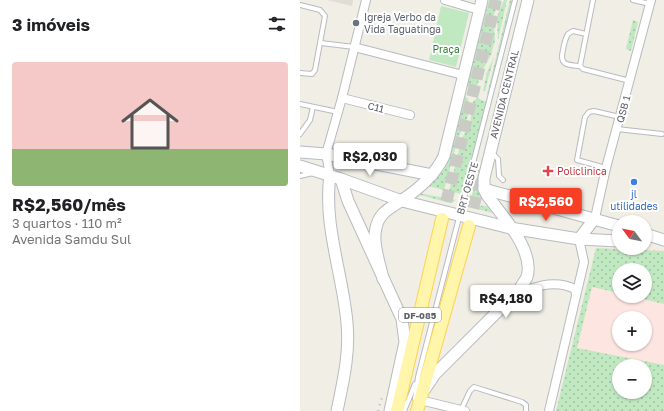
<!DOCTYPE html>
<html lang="pt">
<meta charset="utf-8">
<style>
:root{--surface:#fff;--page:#f2f2f2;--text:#202124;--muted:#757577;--accent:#f63f25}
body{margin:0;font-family:"Golos Text",sans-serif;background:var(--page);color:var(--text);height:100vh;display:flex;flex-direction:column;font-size:15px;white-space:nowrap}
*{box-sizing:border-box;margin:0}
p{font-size:13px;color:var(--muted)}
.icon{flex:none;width:22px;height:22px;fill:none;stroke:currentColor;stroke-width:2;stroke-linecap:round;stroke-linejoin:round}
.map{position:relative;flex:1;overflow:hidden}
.side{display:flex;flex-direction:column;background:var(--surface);width:300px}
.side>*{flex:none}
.needle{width:26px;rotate:302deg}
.tools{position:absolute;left:312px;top:215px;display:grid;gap:8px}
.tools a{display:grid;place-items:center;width:40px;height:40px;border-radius:50%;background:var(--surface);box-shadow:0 1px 3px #0004;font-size:20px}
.price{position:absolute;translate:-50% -34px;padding:0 9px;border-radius:4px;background:#fff;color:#222;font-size:13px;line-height:26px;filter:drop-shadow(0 1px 2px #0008)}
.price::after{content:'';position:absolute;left:50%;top:24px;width:12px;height:9px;margin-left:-6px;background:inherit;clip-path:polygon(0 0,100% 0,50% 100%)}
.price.current{background:var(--accent);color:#fff}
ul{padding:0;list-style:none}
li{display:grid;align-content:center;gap:8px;height:212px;padding:0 12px}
li span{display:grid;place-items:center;height:124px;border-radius:4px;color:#555}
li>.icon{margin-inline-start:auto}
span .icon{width:72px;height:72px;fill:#fffc;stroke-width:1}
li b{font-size:17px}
h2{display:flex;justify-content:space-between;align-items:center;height:48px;padding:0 12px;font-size:17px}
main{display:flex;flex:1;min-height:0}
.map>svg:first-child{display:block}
.education{fill:#e0ddd4}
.medical{fill:#fde5e1;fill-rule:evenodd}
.grass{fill:url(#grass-dots);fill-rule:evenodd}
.park{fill:#c0e9c2}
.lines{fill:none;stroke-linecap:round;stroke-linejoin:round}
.primary-tunnel{stroke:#cbcbc6;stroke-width:12;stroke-dasharray:12 6;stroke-linecap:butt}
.lane-casing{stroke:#b7bbc0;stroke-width:6}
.street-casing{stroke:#b7bbc0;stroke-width:10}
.secondary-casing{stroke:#b8bbc2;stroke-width:13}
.primary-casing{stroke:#fcd452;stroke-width:14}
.lane{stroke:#fff;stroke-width:4}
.street{stroke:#fff;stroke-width:8}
.secondary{stroke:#fff;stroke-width:11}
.primary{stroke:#fff5ab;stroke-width:12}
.rail{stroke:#b6b7b8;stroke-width:2.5;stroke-dasharray:1 5;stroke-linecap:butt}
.worship-dot{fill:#6b7280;stroke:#fff;stroke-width:1.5}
.health-dot{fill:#e0444e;stroke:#fff;stroke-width:1.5}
.shop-dot{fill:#3f7fe0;stroke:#fff;stroke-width:1.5}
.labels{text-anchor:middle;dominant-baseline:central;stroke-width:4;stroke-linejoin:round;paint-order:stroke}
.shield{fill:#fff;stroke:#8e9095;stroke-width:1}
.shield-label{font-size:9px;font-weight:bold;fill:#5d6167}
.worship-label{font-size:10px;fill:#5b616d;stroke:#fff;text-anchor:start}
.park-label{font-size:10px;fill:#2e8436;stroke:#fff}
.street-label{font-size:10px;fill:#5d6167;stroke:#fff}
.health-label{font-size:10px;fill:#be3a42;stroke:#fff;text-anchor:start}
.shop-label{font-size:10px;fill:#366cbe;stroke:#fff}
</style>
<main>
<section class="side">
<h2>3 imóveis<svg class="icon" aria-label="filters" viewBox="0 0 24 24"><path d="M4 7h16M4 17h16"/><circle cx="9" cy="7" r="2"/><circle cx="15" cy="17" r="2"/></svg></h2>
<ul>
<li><span style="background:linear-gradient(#f6c9c9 70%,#8fb573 0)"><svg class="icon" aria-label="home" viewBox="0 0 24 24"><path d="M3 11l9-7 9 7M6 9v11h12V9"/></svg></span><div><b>R$2,560/mês</b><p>3 quartos · 110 m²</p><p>Avenida Samdu Sul</p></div></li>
</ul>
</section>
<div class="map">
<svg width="364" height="411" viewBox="0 0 364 411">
<defs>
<pattern id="grass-dots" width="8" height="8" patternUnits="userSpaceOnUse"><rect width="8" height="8" fill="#c0e9c2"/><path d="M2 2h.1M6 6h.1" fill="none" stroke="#9fc0a1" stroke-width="1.8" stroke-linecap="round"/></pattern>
</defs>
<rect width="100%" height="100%" fill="#f0eee5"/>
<path class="education" d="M27 0H53L52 6Z"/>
<path class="medical" d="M304 245H319V248L364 249V411H256L296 248ZM319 270H345V296H319ZM319 318H345V344H319ZM319 366H345V392H319Z"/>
<g class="grass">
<path d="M189 0H201L193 16 195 40 191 55 182 71 176 89 166 86Z"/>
<path d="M204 0H207L198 40 197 17Z"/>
<path d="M210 0H212L189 94H187Z"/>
<path d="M333 20 338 22 331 51 326 49Z"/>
<path d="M194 57 185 91H183L187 72Z"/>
<path d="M164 95 168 99 170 107 166 123 158 138 144 190 128 186 144 170Z"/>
<path d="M177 98 187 102 161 194 149 191 162 138 170 123 173 102Z"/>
<path d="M187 143 189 199 171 198Z"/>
<path d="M119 193 156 200 150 203 120 195Z"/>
<path d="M173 205 195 207 201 215 177 209Z"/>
<path d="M296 248 364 251V304L330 296H345V270H319V293L292 287 277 348 364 365V411H256ZM319 366H345V392H319Z"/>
</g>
<path class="park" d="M141 6 169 13 156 67 129 60Z"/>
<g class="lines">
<g class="primary-tunnel">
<path d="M142 219 196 0"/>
<path d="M169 226 182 171"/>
</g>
<g class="lane-casing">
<g id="lane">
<path d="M293 0 280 66 283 69 330 81"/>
<path d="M333 0 350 4"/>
<path d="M0 5 20 10 25 16 15 70 12 74 0 73"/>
<path d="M21 43 54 47"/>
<path d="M280 66C267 65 259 65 263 50 264 44 265 39 268 34L273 31 286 34"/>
<path d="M0 104 38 112"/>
<path d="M317 129 362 134"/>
<path d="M0 134 10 120 13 107"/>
<path d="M192 153 198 159 199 176 203 180"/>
<path d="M306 168 277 160 285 117 289 112 294 111 320 117"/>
<path d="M0 176 13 173"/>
<path d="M115 399 118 377 215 0"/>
<path d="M161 410 170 391 174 387 222 402 226 405V411"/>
<path d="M104 411 115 384"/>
</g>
</g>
<g class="street-casing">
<g id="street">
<path d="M145 0 179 10"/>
<path d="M54 47 163 75"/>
<path d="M42 98 110 115"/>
<path d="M30 175 26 154 42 98 66 0"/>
<path d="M295 218 306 168 351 0"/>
<path d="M217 293C236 287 254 279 275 289L276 294"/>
<path d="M120 400 165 411"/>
<path d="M249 411 284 262 279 239"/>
</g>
</g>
<g class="secondary-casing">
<g id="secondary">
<path d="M0 152 26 154 132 175"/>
<path d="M0 166 41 179 102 201 210 228 279 239 319 241"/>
<path d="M30 175C23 225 43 275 47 323 50 353 43 382 37 411"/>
<path d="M41 179 48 201 102 319 105 342 90 411"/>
<path d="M184 189 319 226"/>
<path d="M345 234 364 240"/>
<path d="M279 239 295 218"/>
<path d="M83 279C80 264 72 243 76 228 79 212 91 208 102 200 119 189 135 175 144 156L182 0"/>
<path d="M125 389 135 374 219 290C221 286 225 281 227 277 235 250 202 216 187 195L184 189V178L228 0"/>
</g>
</g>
<g class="primary-casing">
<g id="primary">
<path d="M97 411 142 219"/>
<path d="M117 411 169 226"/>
</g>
</g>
<use href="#lane" class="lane"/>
<use href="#street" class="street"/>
<use href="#secondary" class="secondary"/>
<use href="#primary" class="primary"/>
<path class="rail" d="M78 411 82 397"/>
</g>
<circle class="worship-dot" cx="56" cy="23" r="4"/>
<path class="health-dot" d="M246 165h4v4h4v4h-4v4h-4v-4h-4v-4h4z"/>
<circle class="shop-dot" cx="334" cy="182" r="4"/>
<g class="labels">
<rect class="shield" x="99" y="308" width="42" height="14" rx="3"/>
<g class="shield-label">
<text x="120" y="315">DF-085</text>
</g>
<g class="worship-label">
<text x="64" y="17">Igreja Verbo da<tspan x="64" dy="12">Vida Taguatinga</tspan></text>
</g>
<g class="park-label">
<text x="146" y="49">Praça</text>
</g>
<g class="street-label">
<text transform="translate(204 94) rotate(-76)">AVENIDA CENTRAL</text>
<text transform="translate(76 107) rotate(14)">C11</text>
<text transform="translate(323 109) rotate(-75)">QSB 1</text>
<text transform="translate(167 188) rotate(-74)">BRT OESTE</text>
</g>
<g class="health-label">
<text x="257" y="171">Policlinica</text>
</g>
<g class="shop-label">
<text x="334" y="194">jl<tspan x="334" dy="12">utilidades</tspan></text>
</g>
</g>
</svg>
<div class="tools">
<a><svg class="needle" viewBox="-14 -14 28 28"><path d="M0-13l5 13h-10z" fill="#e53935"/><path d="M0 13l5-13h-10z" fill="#757577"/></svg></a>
<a><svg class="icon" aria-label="layers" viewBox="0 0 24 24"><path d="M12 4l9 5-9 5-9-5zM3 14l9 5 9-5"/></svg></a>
<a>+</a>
<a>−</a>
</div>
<b class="price" style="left:70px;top:177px">R$2,030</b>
<b class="price current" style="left:246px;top:222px">R$2,560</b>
<b class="price" style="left:206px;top:319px">R$4,180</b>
</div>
</main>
